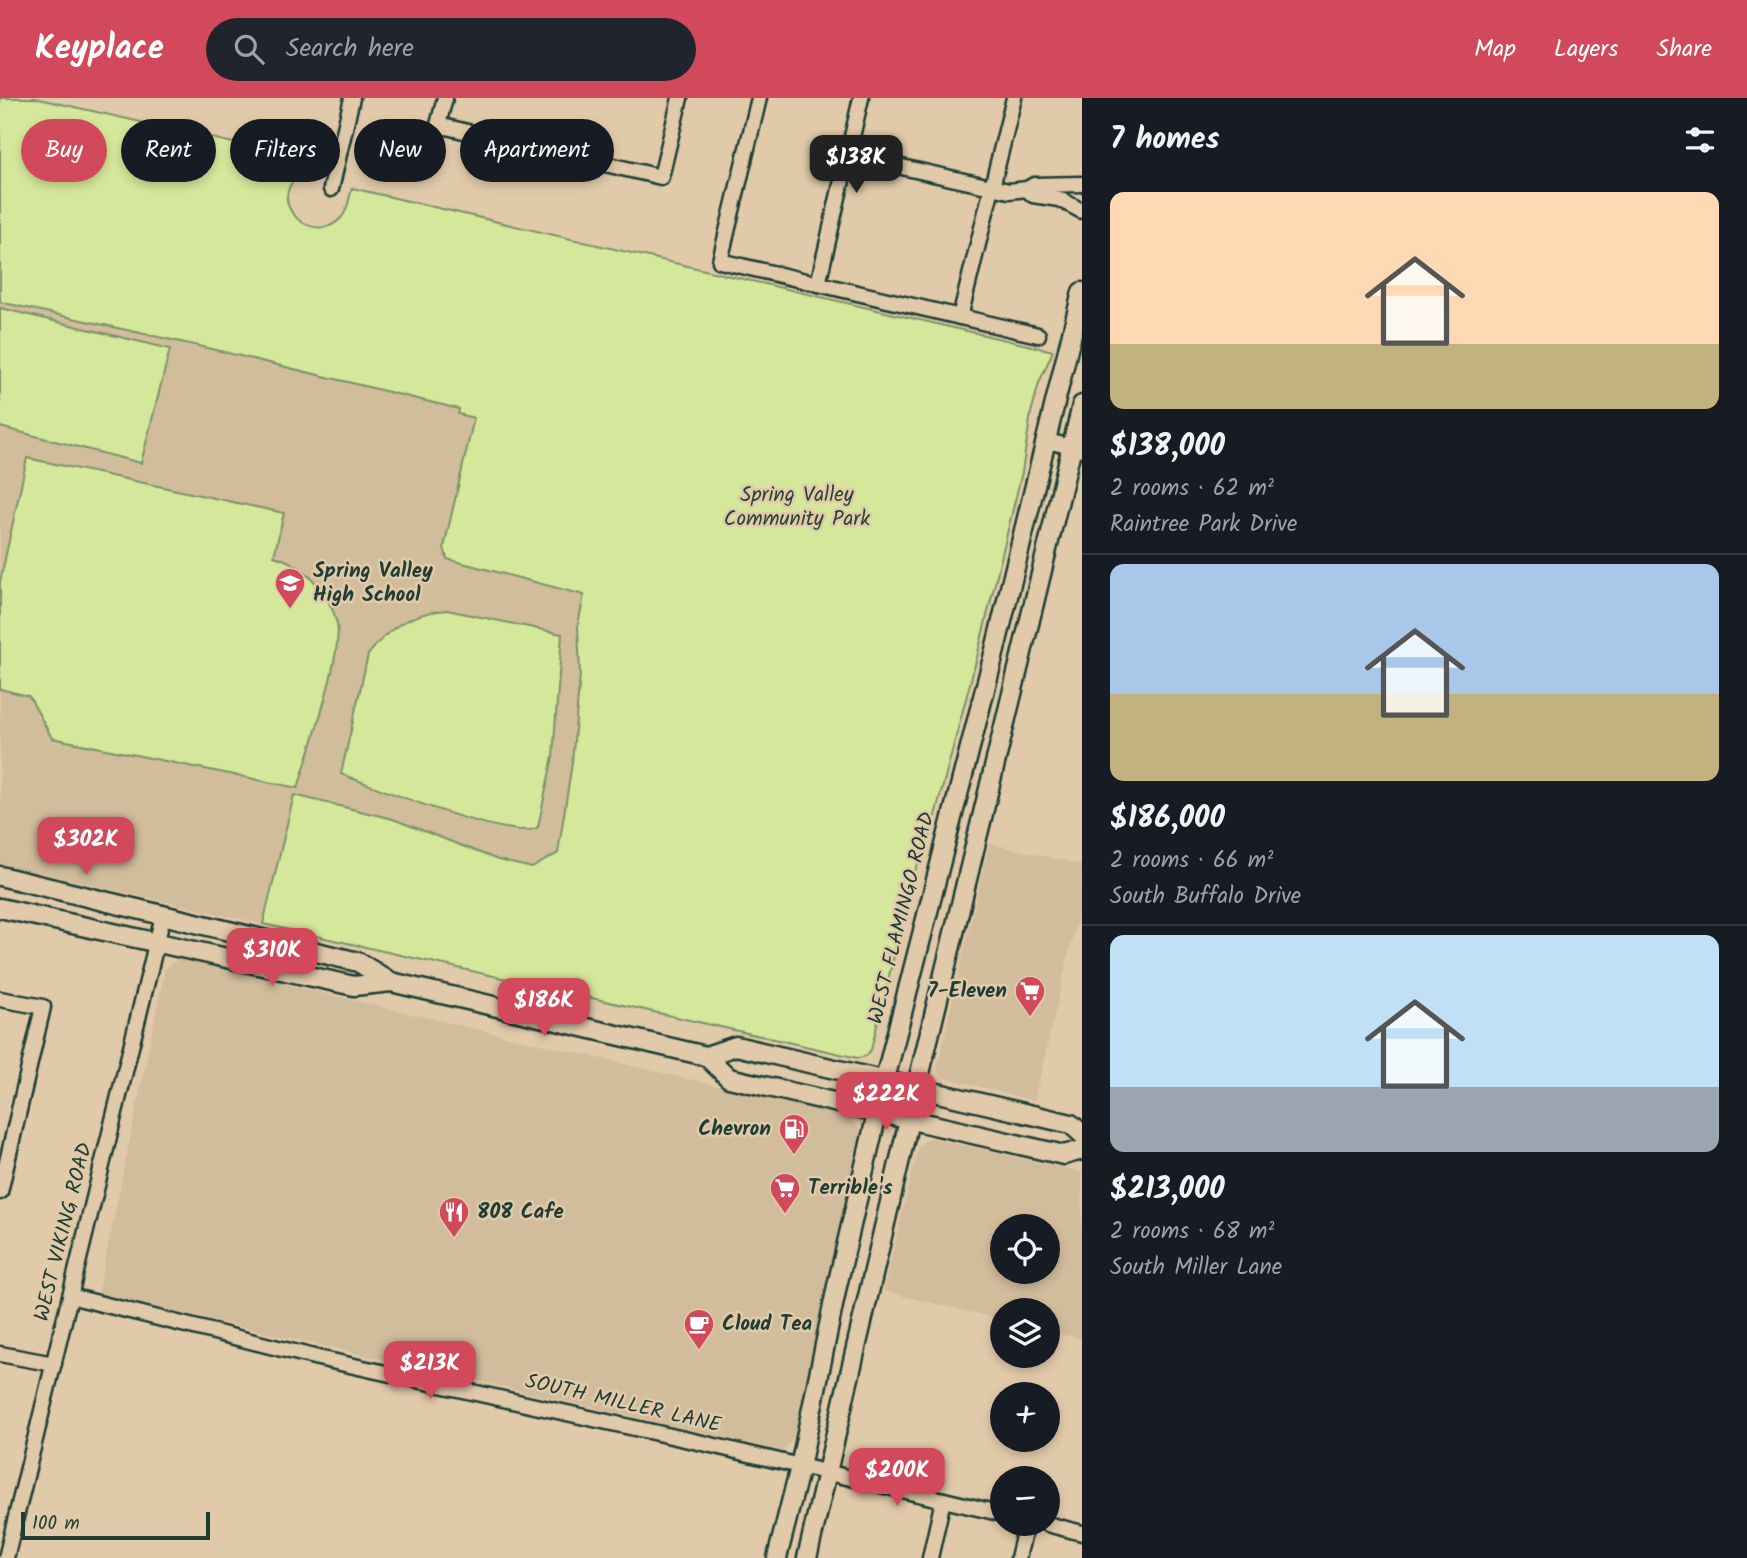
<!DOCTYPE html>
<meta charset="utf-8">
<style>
:root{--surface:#171b24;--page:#20242c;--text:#f1f3f6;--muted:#9ea1a6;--line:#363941;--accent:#d1495b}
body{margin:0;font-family:Kalam,sans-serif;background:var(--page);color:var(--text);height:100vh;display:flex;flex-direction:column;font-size:26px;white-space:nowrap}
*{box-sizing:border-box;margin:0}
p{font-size:23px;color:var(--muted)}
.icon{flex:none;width:38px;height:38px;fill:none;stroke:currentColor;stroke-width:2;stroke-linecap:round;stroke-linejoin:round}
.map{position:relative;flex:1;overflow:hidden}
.drawer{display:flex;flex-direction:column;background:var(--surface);width:665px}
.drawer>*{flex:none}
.top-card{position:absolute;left:21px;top:21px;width:665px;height:63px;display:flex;gap:14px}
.controls{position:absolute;left:990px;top:1116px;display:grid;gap:14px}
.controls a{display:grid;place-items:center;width:70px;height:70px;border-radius:50%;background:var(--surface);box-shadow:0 4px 10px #0003;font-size:35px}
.scale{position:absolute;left:21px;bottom:18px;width:189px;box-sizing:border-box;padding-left:7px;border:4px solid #1f3d34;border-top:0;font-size:19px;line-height:24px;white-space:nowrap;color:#1f3d34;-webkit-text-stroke:5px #e1caaa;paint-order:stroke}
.price{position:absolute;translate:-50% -60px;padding:0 16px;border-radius:14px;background:var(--accent);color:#fff;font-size:23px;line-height:46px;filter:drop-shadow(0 2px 4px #0008)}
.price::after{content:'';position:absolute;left:50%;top:42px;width:21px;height:16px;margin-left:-10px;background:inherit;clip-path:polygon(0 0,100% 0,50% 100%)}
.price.on{background:#222;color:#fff}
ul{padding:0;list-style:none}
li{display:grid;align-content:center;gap:14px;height:371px;padding:0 28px}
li+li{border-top:2px solid var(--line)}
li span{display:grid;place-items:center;height:217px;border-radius:14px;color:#555}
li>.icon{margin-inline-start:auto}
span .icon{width:126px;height:126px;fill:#fffc;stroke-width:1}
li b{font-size:30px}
h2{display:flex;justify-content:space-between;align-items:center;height:84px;padding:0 28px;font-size:30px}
.pill{padding:0 24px;border-radius:32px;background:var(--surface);box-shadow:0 4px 10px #0003;font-size:24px;line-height:63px}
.pill.on{background:var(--accent);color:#fff}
header{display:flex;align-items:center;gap:42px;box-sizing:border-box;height:98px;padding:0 35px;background:var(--accent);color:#fff}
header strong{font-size:33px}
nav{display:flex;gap:38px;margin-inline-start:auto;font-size:24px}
.search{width:490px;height:63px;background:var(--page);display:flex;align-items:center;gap:18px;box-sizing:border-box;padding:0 24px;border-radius:38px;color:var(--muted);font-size:26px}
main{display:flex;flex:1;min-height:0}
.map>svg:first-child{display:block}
.built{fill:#d1bc9c;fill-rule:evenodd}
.green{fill:#d5e79b;stroke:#7a9268;stroke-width:2}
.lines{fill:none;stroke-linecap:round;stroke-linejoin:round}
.minor-casing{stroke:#1f3d34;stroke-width:19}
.major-casing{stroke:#1f3d34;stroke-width:23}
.minor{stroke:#e1caaa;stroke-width:14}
.major{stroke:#e1caaa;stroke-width:18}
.labels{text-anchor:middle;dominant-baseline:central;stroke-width:5;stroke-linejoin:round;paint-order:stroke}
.park-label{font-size:21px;fill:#284639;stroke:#e1caaa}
.poi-label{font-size:21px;font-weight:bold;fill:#1f3d34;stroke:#e1caaa;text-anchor:start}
.street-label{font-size:21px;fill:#1f3d34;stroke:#e1caaa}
</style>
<header>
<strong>Keyplace</strong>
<div class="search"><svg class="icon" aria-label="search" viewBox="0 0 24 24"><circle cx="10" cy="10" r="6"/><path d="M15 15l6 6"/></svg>Search here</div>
<nav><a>Map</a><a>Layers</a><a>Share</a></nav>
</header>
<main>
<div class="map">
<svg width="1082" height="1460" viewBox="0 0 1082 1460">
<rect width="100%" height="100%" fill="#e1caaa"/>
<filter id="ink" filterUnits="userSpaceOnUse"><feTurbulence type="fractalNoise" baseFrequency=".0143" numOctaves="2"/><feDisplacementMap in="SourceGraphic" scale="14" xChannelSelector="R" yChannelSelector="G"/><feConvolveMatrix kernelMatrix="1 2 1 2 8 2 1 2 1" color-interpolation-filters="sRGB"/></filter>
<g filter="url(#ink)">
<g class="built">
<path d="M0 204 199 248 459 311 458 316 474 320 589 474 578 527 580 577 572 665 558 755 532 770 498 762 393 721 294 698 263 826 0 766Z"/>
<path d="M989 745 1082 767V800L1034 1003 942 979 937 970Z"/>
<path d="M178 861 849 1019 861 1035 794 1339 783 1353 98 1196 165 871Z"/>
<path d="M931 1040 1082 1074V1241L1048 1233V1213H1003V1222L883 1193 918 1049 924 1043ZM1003 1129H1048V1174H1003Z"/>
</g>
<g class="green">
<path d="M0 0H35L321 65C248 92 311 153 341 120 348 113 349 100 352 90L1053 253 1039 285 1031 315 1022 374 977 559 928 744 914 775 871 952 866 958 858 960 263 826 294 697 393 721 498 762 532 770 558 755 572 665 580 577 578 527 584 497 447 461 444 449 474 320 458 316 459 311 199 248 0 204Z"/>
<path d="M0 210 170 251 141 365 0 329Z"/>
<path d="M27 360 284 415 274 458C304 466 330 495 337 526 343 556 308 656 298 690L52 640 29 598 0 591V484Z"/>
<path d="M447 512 562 536 553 658 538 729C516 746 371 687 341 676L368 557C390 528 411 515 447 512Z"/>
</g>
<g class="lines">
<g class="minor-casing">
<g id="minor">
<path d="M445 0 438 27 661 79 680 0"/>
<path d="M759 0 720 163 1038 237"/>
<path d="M848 57 1009 93 1027 91 1034 87 1082 86"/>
<path d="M331 91 352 0"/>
<path d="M1027 91 1033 97 1059 101 1082 113"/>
<path d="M818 186 861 0"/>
<path d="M960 219 1014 0"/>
<path d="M1046 343 1082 351"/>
<path d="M0 901 43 909 0 1094"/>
<path d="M70 1198 318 1260 707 1346 1003 1416"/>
<path d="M0 1256 54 1266"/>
<path d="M1047 1426 1082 1435"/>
<path d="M6 1460 163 818"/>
<path d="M930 1460 943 1402"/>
<path d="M1018 1460 1026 1426"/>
</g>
</g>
<g class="major-casing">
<g id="major">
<path d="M0 778 358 864 391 884 706 958 736 948 1071 1026 1082 1036"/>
<path d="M0 810 354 888 391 884"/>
<path d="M706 958 729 980 1064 1057 1082 1052"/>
<path d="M777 1460 800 1369 837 1188 885 981 994 556 1082 194"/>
<path d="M807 1460 921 971 1082 307"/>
</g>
</g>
<use href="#minor" class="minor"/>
<use href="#major" class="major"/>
</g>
</g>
<defs>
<g id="school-pin" transform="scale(1.575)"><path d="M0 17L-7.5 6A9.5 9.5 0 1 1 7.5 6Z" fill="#d1495b" stroke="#e1caaa"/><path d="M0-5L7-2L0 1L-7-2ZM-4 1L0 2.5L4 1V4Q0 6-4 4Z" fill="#fff"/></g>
<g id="supermarket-pin" transform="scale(1.575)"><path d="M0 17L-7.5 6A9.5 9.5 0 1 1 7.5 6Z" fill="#d1495b" stroke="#e1caaa"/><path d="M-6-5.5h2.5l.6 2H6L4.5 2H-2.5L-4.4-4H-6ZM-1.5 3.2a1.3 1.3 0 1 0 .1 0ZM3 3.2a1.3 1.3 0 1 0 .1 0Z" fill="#fff"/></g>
<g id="fuel-pin" transform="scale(1.575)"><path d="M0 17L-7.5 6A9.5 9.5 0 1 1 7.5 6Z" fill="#d1495b" stroke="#e1caaa"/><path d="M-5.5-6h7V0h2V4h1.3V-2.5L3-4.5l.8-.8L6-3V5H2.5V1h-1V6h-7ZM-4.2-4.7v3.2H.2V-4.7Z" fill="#fff"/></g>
<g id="restaurant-pin" transform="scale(1.575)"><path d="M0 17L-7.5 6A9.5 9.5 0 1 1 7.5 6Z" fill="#d1495b" stroke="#e1caaa"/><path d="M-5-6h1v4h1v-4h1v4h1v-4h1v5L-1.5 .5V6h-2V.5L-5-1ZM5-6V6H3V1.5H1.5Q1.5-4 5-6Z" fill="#fff"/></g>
<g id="cafe-pin" transform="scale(1.575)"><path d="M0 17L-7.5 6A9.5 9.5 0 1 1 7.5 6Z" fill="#d1495b" stroke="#e1caaa"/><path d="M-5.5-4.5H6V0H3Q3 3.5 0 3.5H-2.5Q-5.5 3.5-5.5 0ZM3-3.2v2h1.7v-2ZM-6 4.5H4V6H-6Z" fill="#fff"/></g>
</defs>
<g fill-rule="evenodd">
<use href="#school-pin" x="290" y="485"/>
<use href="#supermarket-pin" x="1030" y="893"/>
<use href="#fuel-pin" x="794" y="1031"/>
<use href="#supermarket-pin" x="785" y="1090"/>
<use href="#restaurant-pin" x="454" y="1114"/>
<use href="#cafe-pin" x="699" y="1226"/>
</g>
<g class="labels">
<g class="park-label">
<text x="797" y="397">Spring Valley<tspan x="797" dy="24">Community Park</tspan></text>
</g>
<g class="poi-label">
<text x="313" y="473">Spring Valley<tspan x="313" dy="24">High School</tspan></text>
<text x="1007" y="893" text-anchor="end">7-Eleven</text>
<text x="771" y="1031" text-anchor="end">Chevron</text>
<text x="808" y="1090">Terrible's</text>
<text x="477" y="1114">808 Cafe</text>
<text x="722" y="1226">Cloud Tea</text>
</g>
<g class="street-label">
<text transform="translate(902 820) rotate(-76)">WEST FLAMINGO ROAD</text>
<text transform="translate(64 1134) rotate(-76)">WEST VIKING ROAD</text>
<text transform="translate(623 1306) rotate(13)">SOUTH MILLER LANE</text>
</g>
</g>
</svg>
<div class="controls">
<a><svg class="icon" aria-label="locate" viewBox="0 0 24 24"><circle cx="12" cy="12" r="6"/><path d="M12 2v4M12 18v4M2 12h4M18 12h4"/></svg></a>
<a><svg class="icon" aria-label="layers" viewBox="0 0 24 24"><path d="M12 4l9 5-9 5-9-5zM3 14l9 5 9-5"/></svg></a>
<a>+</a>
<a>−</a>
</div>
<div class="scale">100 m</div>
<b class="price on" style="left:856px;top:97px">$138K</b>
<b class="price" style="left:86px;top:779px">$302K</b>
<b class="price" style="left:272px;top:890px">$310K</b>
<b class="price" style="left:544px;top:940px">$186K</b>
<b class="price" style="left:886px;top:1034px">$222K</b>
<b class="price" style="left:430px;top:1303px">$213K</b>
<b class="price" style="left:897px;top:1410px">$200K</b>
<div class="top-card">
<a class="pill on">Buy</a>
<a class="pill">Rent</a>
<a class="pill">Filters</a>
<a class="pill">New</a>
<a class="pill">Apartment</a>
</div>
</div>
<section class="drawer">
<h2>7 homes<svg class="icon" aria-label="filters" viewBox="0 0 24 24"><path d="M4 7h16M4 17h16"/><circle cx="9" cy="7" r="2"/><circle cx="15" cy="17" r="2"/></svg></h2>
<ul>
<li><span style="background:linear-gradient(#ffd9b3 70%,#c2b280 0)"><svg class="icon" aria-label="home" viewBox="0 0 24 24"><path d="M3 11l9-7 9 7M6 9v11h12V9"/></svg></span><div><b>$138,000</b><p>2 rooms · 62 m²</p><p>Raintree Park Drive</p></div></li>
<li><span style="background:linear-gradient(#a9c7e8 60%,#c2b280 0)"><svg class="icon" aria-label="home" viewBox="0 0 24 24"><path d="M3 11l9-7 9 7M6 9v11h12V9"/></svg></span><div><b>$186,000</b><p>2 rooms · 66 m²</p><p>South Buffalo Drive</p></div></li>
<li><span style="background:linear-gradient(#bfe0f5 70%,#9aa5b1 0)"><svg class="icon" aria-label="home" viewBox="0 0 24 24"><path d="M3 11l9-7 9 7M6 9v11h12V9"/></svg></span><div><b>$213,000</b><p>2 rooms · 68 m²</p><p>South Miller Lane</p></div></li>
</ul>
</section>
</main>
